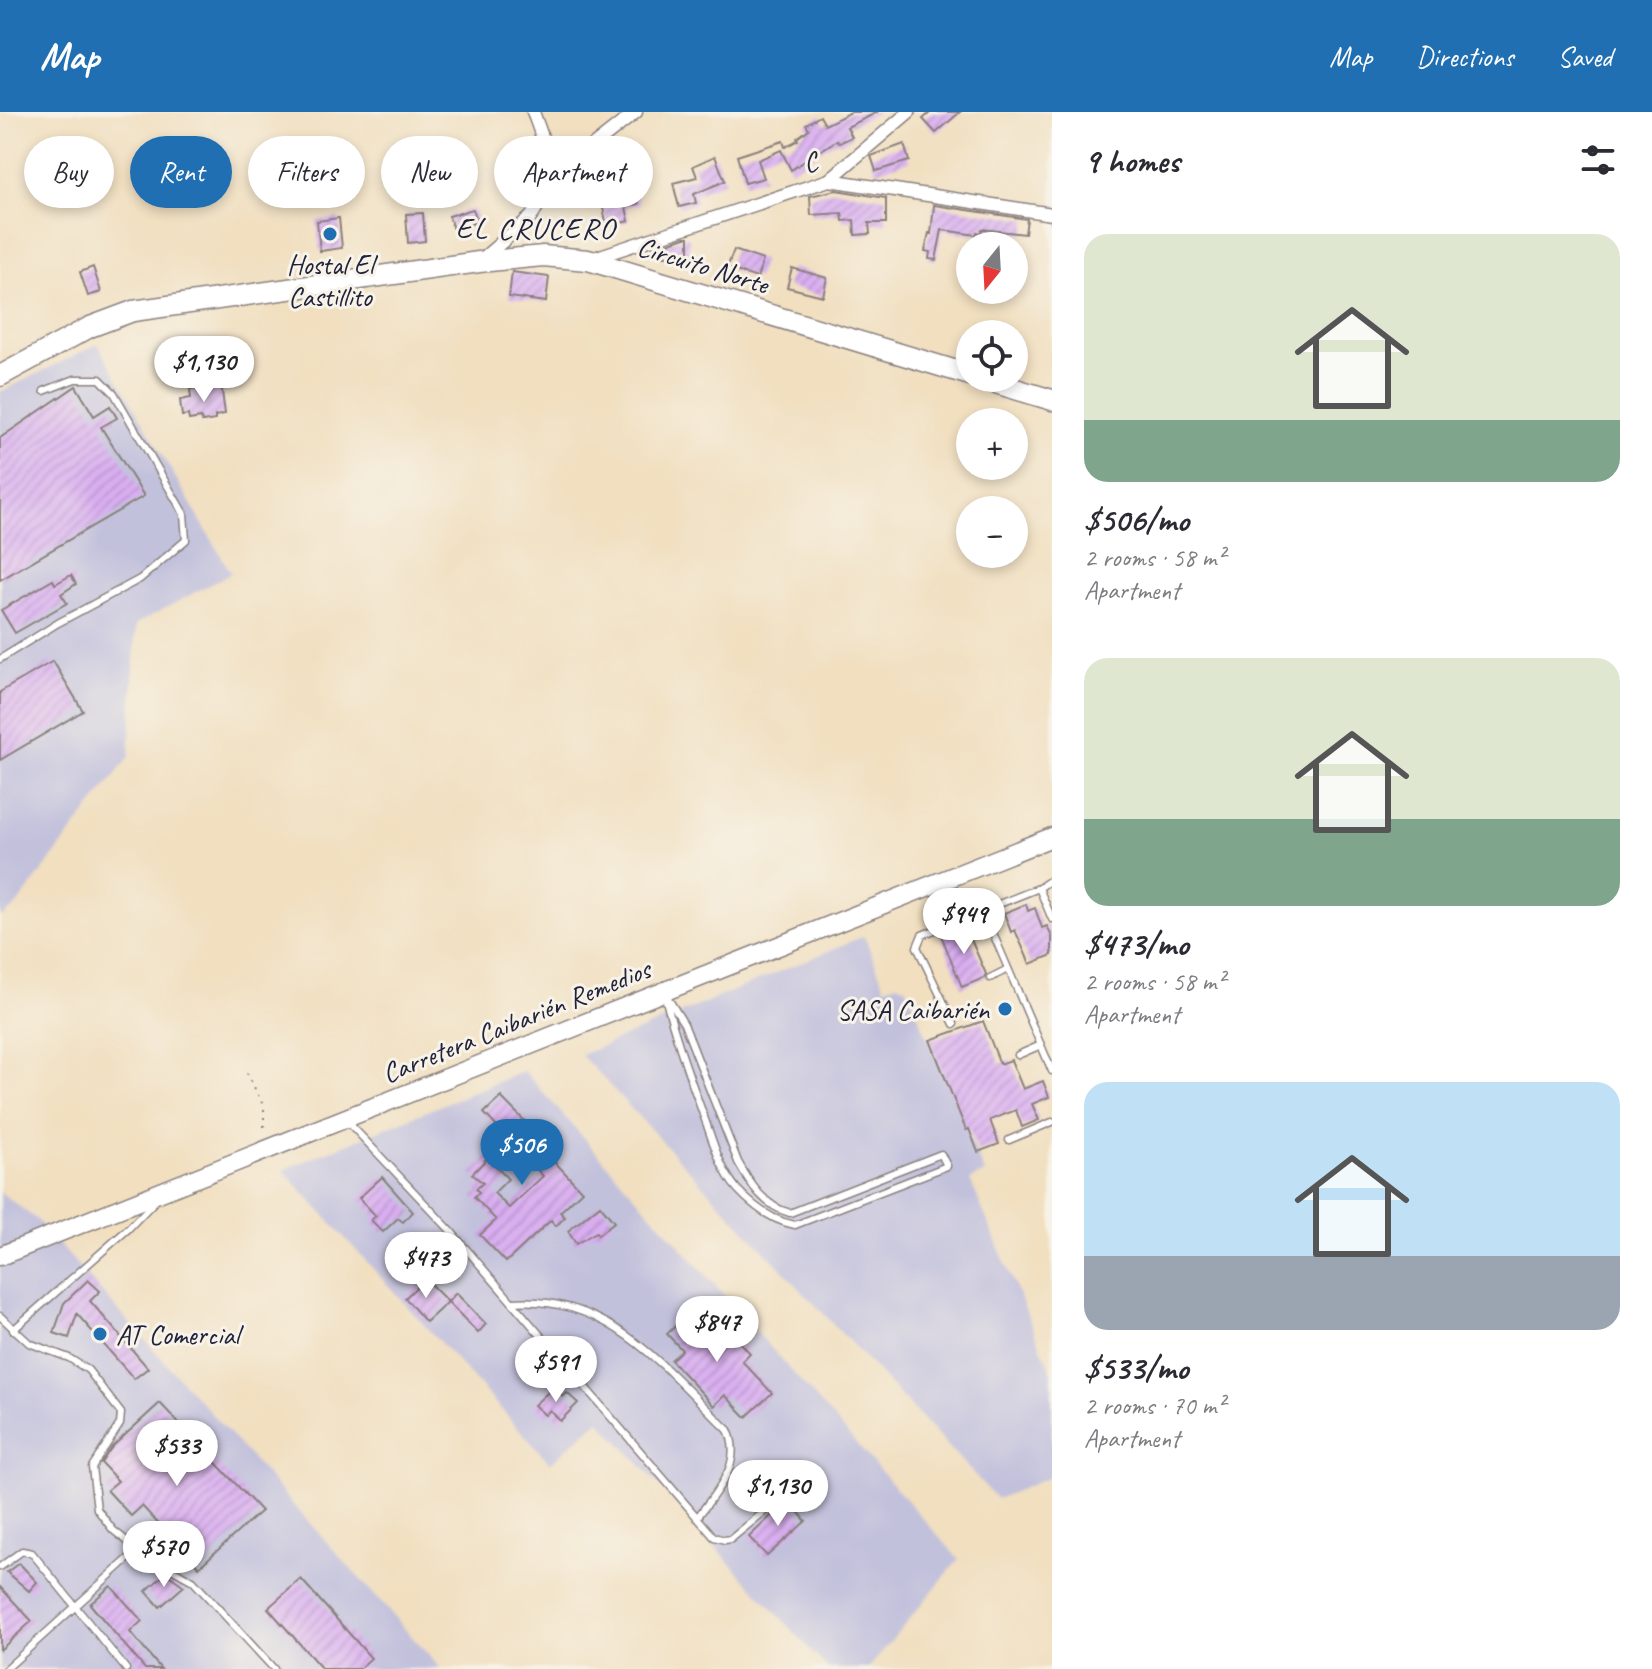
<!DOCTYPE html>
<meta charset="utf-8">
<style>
:root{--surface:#fff;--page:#f7f7f7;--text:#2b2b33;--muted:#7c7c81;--accent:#1f6fb2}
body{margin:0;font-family:Caveat,sans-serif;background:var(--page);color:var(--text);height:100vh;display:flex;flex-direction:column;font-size:30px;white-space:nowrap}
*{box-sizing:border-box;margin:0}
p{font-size:26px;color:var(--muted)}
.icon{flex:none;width:44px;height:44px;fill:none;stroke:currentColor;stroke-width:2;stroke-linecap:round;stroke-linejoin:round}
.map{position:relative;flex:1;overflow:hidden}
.details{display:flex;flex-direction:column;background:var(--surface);width:600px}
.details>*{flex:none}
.guide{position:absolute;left:24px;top:24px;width:760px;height:72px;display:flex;gap:16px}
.needle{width:52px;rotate:198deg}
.tools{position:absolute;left:956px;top:120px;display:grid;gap:16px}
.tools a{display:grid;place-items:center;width:72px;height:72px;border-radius:50%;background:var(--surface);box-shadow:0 4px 12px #0003;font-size:40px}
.price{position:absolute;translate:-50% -68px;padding:0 18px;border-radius:28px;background:#fff;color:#222;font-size:26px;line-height:52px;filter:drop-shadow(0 2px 4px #0008)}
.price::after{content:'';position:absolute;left:50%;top:48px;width:24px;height:18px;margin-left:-12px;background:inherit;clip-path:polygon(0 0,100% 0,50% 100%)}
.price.on{background:var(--accent);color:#fff}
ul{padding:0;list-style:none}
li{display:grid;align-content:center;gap:16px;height:424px;padding:0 32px}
li span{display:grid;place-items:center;height:248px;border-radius:24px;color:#555}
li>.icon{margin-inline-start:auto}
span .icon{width:144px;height:144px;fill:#fffc;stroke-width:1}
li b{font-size:34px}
h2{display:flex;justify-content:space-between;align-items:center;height:96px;padding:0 32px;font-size:34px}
.chip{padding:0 28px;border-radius:36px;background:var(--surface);box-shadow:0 4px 12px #0003;font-size:28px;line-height:72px}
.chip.on{background:var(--accent);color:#fff}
header{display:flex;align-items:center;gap:48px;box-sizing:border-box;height:112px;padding:0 40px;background:var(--accent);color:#fff}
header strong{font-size:38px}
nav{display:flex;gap:44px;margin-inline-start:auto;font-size:28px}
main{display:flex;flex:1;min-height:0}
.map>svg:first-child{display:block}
.industrial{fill:#c2c1dc}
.building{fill:url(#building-hatch)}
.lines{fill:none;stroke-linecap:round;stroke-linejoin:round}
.lane-casing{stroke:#8a807e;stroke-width:9}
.street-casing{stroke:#8a807e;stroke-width:15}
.secondary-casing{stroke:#8a807e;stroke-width:21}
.primary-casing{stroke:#8a807e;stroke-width:23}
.path{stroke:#8a807e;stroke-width:2;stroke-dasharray:2 6;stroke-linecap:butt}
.lane{stroke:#fff;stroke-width:6}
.street{stroke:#fff;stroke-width:12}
.secondary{stroke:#fff;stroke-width:18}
.primary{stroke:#fff;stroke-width:20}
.poi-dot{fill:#1f6fb2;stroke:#f7f3e8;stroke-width:3}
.labels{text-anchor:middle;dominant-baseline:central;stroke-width:6;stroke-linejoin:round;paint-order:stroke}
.street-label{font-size:28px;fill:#22223b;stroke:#f7f3e8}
.poi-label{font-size:28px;fill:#22223b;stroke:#f7f3e8}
.neighbourhood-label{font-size:30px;letter-spacing:2px;fill:#22223b;stroke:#f7f3e8}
</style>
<header>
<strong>Map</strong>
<nav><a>Map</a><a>Directions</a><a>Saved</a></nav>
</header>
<main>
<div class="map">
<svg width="1052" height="1557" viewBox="0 0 1052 1557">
<defs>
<pattern id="building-hatch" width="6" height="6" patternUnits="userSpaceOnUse" patternTransform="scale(2)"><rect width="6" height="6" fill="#d9aef0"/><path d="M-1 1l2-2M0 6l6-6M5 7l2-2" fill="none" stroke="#ba95cf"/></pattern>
</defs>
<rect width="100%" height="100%" fill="#f7f3e8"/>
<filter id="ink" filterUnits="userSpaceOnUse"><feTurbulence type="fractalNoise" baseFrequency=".0125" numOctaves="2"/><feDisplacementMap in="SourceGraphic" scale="16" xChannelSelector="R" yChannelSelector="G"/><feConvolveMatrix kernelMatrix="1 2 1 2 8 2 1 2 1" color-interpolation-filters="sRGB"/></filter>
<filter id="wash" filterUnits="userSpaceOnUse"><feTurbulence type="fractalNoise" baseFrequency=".006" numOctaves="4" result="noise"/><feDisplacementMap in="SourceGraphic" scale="32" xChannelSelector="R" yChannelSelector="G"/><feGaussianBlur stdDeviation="1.8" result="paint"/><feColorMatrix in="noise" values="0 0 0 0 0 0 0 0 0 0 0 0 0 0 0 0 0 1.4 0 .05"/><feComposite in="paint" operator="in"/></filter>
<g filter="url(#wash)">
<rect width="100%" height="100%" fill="#f1dfc0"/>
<g class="industrial">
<path d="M98 232 231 461 136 512 129 645 15 795 0 806V280Z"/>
<path d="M864 824 885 875 898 871 906 875 985 1061 970 1068 1052 1261V1364L997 1387 581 943Z"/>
<path d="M524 959 959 1447 868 1557H828L599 1308 550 1351 283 1058Z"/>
<path d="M0 1080 37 1108 441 1557H0Z"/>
</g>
<g id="blocks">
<g class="building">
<path d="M851 0H878L847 15 852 25 839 31 837 28 791 58 781 38 758 48 764 66 745 71 737 44 783 29 785 35 798 28 797 26 809 17 806 12 820 4 825 13Z"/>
<path d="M931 0H960L936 21 923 7Z"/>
<path d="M904 32 909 49 876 59 871 44Z"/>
<path d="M715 44 725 69 694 82 696 91 679 95 673 71 697 65 693 54Z"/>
<path d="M616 69 623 82 635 77 639 92 626 95 629 109 607 114 598 74Z"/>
<path d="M836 78 886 86V111H869L870 122 855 123 854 108 843 109 842 101 811 103 810 84Z"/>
<path d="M934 93 1027 107 1025 122 982 117 981 121 977 120 976 123 942 118 936 148 929 147 930 140 925 139 929 121 931 122Z"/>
<path d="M473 97 478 110 453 117 449 104Z"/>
<path d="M423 101 425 129 408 131 406 102Z"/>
<path d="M339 106 342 136 320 139 317 109Z"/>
<path d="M685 125H689V144H659V134Z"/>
<path d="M734 138 763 148 757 166 727 156Z"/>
<path d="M93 155 101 180 88 184 80 160Z"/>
<path d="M792 156 827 166 823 184 787 175Z"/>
<path d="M512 160 549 165 546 190 509 185Z"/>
<path d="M221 272 225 302 215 304V308L202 310 201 306 189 308 188 303 182 304 180 288 191 286 190 277Z"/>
<path d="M76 274 94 304 110 294 117 306 101 315 144 384 0 468V326Z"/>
<path d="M71 463 76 472 61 482 67 491 15 521 1 498 53 468 55 472Z"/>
<path d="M53 549 83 599 0 648V580Z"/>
<path d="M1026 792 1028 799 1035 796 1042 816 1047 814 1052 825V843L1030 852 1015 818 1011 820 1004 801Z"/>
<path d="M965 814 986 862 984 866 962 875 941 823Z"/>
<path d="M983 909 1000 952 1011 948 1023 977 1043 969 1049 985 1032 992 1039 1008 1022 1015 1016 998 990 1008 999 1032 978 1040 969 1017 966 1018 930 928Z"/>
<path d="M501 985 556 1041 551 1046 582 1079 560 1100 565 1105 556 1114 551 1108 506 1150 480 1123 496 1108 474 1085 479 1080 476 1077 483 1071 472 1062 495 1038 493 1051 508 1067 494 1081 509 1096 543 1064 484 1001Z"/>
<path d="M382 1065 413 1100 403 1110 398 1106 383 1120 371 1108 376 1104 359 1086Z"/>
<path d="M600 1093 614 1110 598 1123 596 1120 576 1132 568 1119Z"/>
<path d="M425 1167 448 1190 426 1210 405 1186Z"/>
<path d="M88 1168 100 1179 90 1189 148 1256 134 1267 77 1202 69 1226 54 1221 64 1191Z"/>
<path d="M456 1181 486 1212 478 1221 448 1190Z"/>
<path d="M693 1197 710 1215 718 1208 750 1241 742 1249 772 1281 746 1305 725 1283 714 1294 671 1248 682 1238 667 1222Z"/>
<path d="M554 1275 563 1285 567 1281 578 1291 560 1309 550 1298 545 1303 534 1293Z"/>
<path d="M160 1291 261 1399 199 1455 187 1442 177 1452 155 1428 165 1419 142 1394 131 1404 107 1378 118 1369 101 1351 112 1335Z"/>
<path d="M763 1360 779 1380 761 1394 755 1387 761 1382 751 1370Z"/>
<path d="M788 1388 806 1409 767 1444 749 1425Z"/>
<path d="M19 1451 37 1470 29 1479 7 1460Z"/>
<path d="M166 1461 184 1474 160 1495 146 1479Z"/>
<path d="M301 1467 371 1546 359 1557H322L268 1496Z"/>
<path d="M111 1474 142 1509 130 1520 161 1557H145L90 1492Z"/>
<path d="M0 1475 32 1509 0 1538Z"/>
</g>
</g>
</g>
<g filter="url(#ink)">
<use href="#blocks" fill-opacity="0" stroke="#8a807e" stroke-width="2"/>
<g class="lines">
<g class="lane-casing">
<g id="lane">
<path d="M0 547 58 511 140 467 186 428 184 402 114 281 100 267H75L44 279"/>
<path d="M1039 776 1052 807"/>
<path d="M983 798 1052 959"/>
<path d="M990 866 1008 857"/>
<path d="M664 880 684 912 738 1050C750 1072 765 1095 790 1101L941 1042 947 1054 795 1113C772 1109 753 1094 738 1078 720 1058 713 1029 704 1005 689 963 674 923 664 880Z"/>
<path d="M954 912 917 835 922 823 1039 776 1052 767"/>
<path d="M1018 943 1041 933"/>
<path d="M347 1009 449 1117 714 1425 725 1428 731 1427 783 1384"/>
<path d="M1009 1028 1052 1010"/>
<path d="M512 1190C609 1182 664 1256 728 1318 744 1352 716 1379 697 1406"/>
<path d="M0 1204 29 1231 69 1246 88 1258 121 1301 120 1312 92 1355 97 1397 113 1418 138 1438 193 1469 274 1557"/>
<path d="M13 1218 128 1117 155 1089"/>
<path d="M0 1455 22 1439 32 1441 126 1557"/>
<path d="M6 1557 138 1438"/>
</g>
</g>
<g class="street-casing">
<g id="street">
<path d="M533 0 556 63"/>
<path d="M829 68 909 0"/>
<path d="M591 147 829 68 1052 102"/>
<path d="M481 148 531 105 556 63 636 0"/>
</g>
</g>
<g class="secondary-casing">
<path id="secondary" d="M0 1144 1052 725"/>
</g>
<g class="primary-casing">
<g id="primary">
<path d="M0 264 90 215 133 199 479 150 543 144 588 148 970 263"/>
<path d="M979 266 1052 288"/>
</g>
</g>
<path class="path" d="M247 961 264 995V1021"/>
<use href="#lane" class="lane"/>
<use href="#street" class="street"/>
<use href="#secondary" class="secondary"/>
<use href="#primary" class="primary"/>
</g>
</g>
<g class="poi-dot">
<circle cx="330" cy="122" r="8"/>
<circle cx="1005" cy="897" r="8"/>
<circle cx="100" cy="1222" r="8"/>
</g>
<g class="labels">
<g class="street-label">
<text transform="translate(810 50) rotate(-14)">C</text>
<text transform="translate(703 153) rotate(17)">Circuito Norte</text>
<text transform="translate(516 909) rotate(-22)">Carretera Caibarién Remedios</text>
</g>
<g class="poi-label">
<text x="330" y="152">Hostal El<tspan x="330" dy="32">Castillito</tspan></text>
<text x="989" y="897" text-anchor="end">SASA Caibarién</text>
<text x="116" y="1222" text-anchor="start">AT Comercial</text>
</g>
<g class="neighbourhood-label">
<text x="536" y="116">EL CRUCERO</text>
</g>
</g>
</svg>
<div class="tools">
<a><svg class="needle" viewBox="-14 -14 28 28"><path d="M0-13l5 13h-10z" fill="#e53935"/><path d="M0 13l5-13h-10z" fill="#7c7c81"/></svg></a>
<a><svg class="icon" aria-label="locate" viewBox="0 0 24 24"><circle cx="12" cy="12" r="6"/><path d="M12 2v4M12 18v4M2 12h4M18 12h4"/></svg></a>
<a>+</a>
<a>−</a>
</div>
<b class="price" style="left:204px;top:292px">$1,130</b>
<b class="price" style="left:964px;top:844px">$949</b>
<b class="price on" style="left:522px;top:1075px">$506</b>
<b class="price" style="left:426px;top:1188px">$473</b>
<b class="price" style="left:717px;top:1252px">$847</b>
<b class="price" style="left:556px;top:1292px">$591</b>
<b class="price" style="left:177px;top:1376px">$533</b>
<b class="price" style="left:778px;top:1416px">$1,130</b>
<b class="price" style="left:164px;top:1477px">$570</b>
<div class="guide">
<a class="chip">Buy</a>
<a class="chip on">Rent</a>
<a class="chip">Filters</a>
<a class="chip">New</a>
<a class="chip">Apartment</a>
</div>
</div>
<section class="details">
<h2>9 homes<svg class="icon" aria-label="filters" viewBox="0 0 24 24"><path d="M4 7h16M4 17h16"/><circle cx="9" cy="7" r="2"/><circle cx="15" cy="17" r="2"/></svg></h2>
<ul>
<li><span style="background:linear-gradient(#dfe7d0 75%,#7fa58c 0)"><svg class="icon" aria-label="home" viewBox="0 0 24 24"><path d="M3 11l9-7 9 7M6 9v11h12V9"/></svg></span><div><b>$506/mo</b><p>2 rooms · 58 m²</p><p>Apartment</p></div></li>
<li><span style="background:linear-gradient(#dfe7d0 65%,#7fa58c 0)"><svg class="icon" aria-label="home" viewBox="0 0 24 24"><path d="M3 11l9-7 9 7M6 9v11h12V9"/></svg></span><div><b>$473/mo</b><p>2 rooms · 58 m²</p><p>Apartment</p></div></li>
<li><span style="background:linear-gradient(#bfe0f5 70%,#9aa5b1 0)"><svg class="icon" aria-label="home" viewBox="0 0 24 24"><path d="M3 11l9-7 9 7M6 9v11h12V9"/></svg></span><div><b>$533/mo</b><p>2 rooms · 70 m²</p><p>Apartment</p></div></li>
</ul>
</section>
</main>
